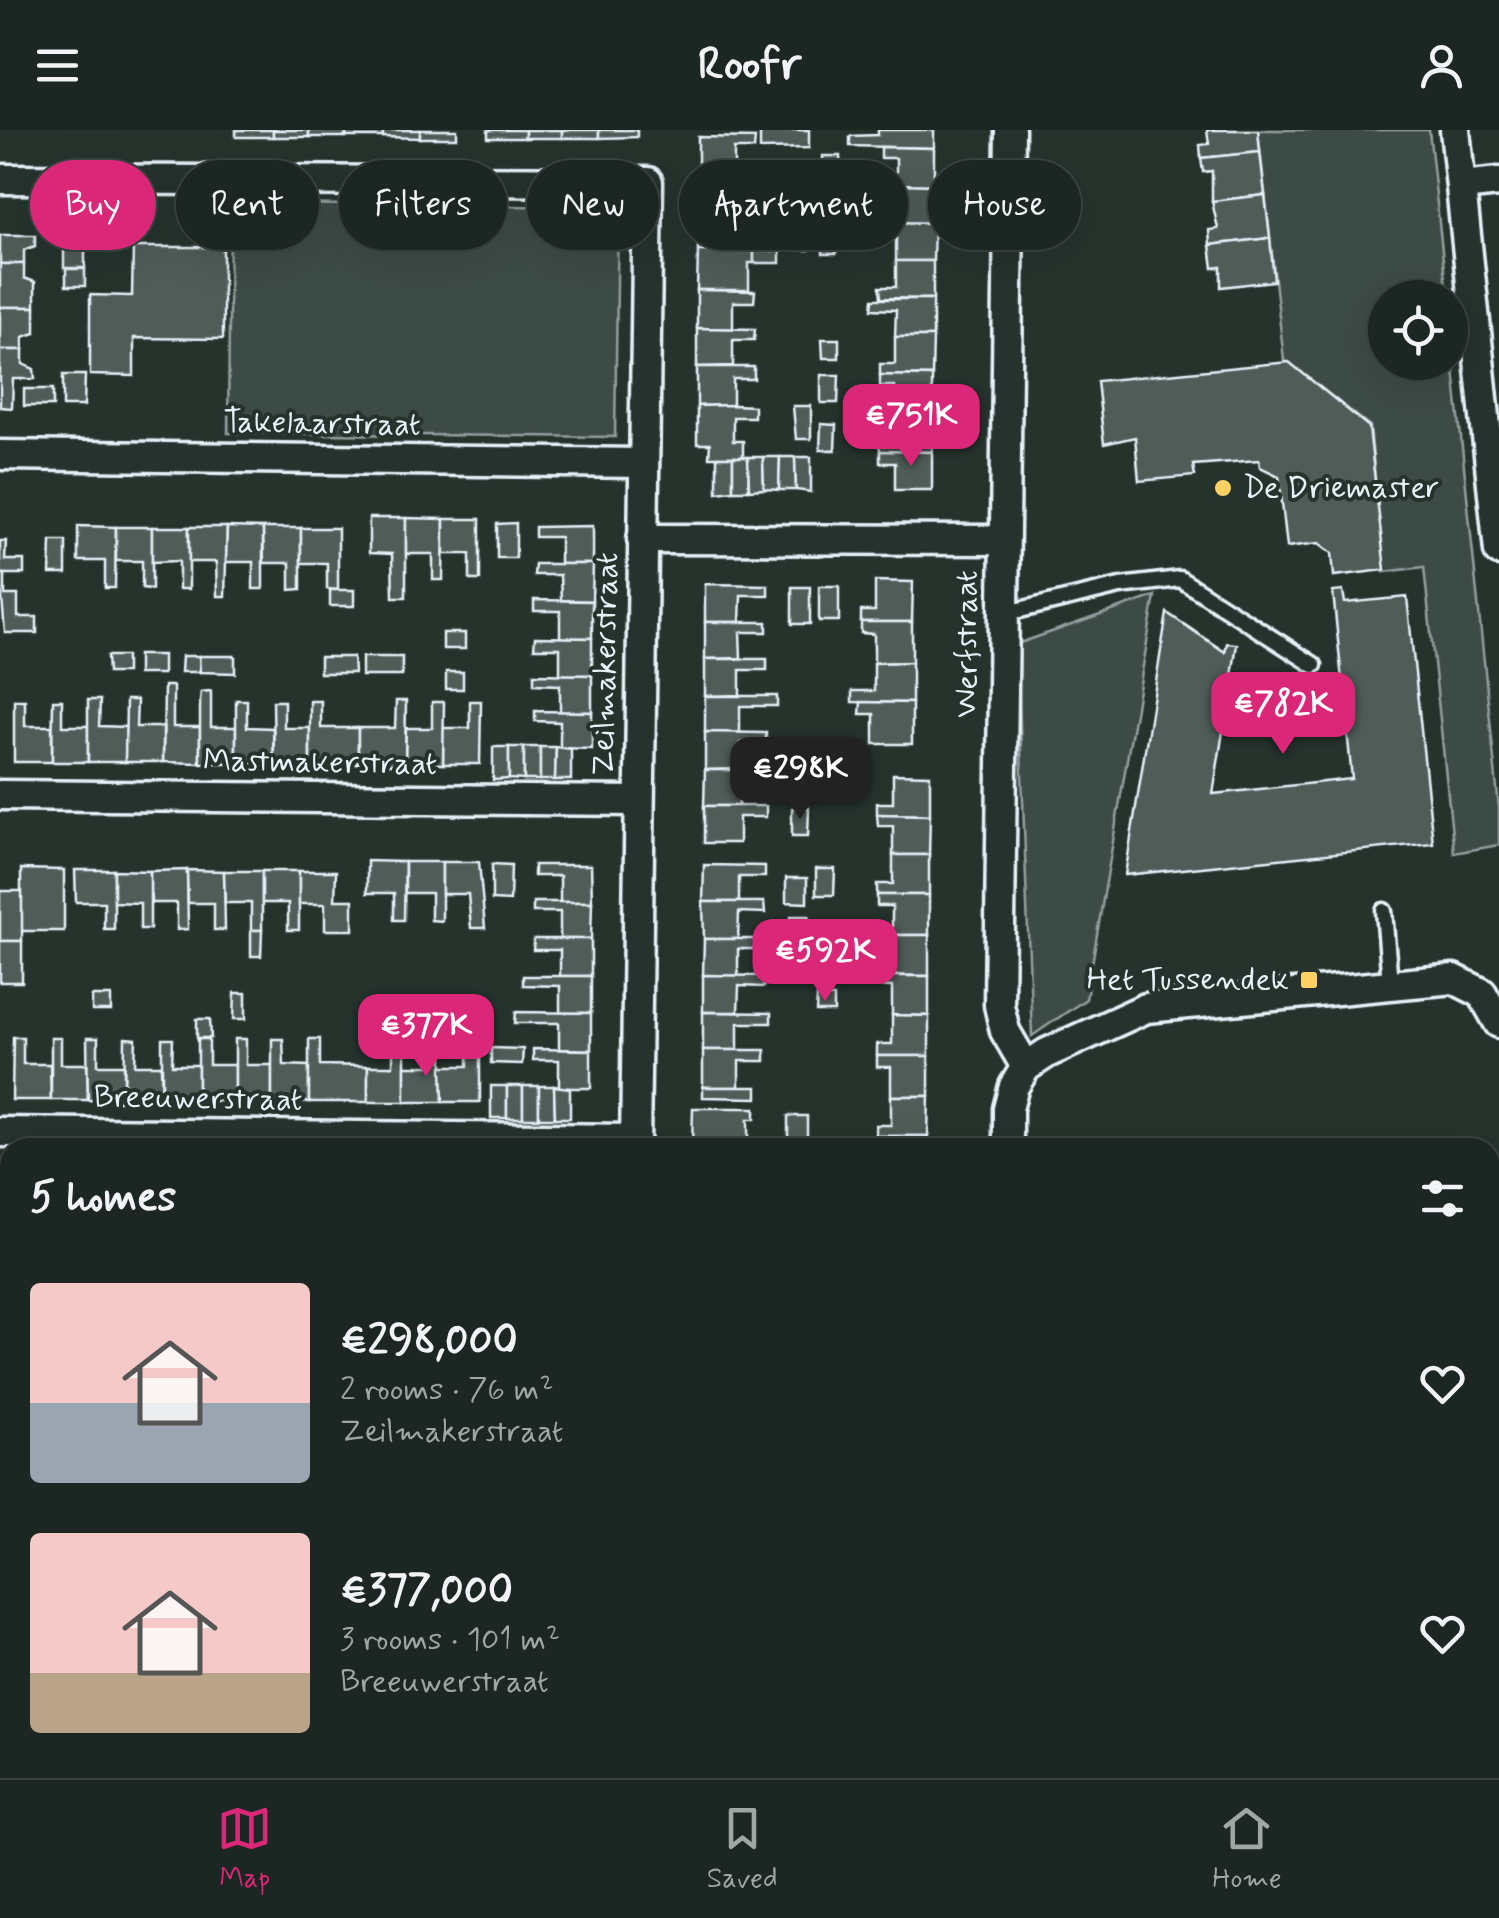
<!DOCTYPE html>
<meta charset="utf-8">
<style>
:root{--surface:#1c2622;--page:#29322f;--text:#f1f3f6;--muted:#a0a5a5;--line:#3a4340;--accent:#db2777}
body{margin:0;font-family:Mynerve,sans-serif;background:var(--page);color:var(--text);height:100vh;display:flex;flex-direction:column;font-size:38px;white-space:nowrap}
*{box-sizing:border-box;margin:0}
p{font-size:32px;color:var(--muted)}
.icon{flex:none;width:55px;height:55px;fill:none;stroke:currentColor;stroke-width:2;stroke-linecap:round;stroke-linejoin:round}
.map{position:relative;flex:1;overflow:hidden}
.side{position:absolute;left:0px;top:1008px;width:1500px;height:642px;display:flex;flex-direction:column;background:var(--surface);border-radius:30px 30px 0 0;box-shadow:0 10px 40px #0002,0 0 0 2px var(--line)}
.side>*{flex:none}
.guide{position:absolute;left:30px;top:30px;width:1440px;height:90px;display:flex;gap:20px}
.tools{position:absolute;left:1368px;top:150px;display:grid;gap:20px}
.tools a{display:grid;place-items:center;width:100px;height:100px;border-radius:50%;background:var(--surface);box-shadow:0 10px 40px #0002,0 0 0 2px var(--line);font-size:50px}
.price{position:absolute;translate:-50% -85px;padding:0 22px;border-radius:20px;background:var(--accent);color:#fff;font-size:32px;line-height:65px;filter:drop-shadow(0 2px 5px #0008)}
.price::after{content:'';position:absolute;left:50%;top:60px;width:30px;height:22px;margin-left:-15px;background:inherit;clip-path:polygon(0 0,100% 0,50% 100%)}
.price.selected{background:#222;color:#fff}
ul{padding:0;list-style:none}
li{display:flex;align-items:center;gap:30px;height:250px;padding:0 30px}
li span{display:grid;place-items:center;flex:none;width:280px;height:200px;border-radius:10px;color:#555}
li>.icon{margin-inline-start:auto}
span .icon{width:120px;height:120px;fill:#fffc;stroke-width:1}
li b{font-size:42px}
h2{display:flex;justify-content:space-between;align-items:center;height:120px;padding:0 30px;font-size:42px}
.chip{padding:0 35px;border-radius:45px;background:var(--surface);box-shadow:0 10px 40px #0002,0 0 0 2px var(--line);font-size:35px;line-height:90px}
.chip.selected{background:var(--accent);color:#fff}
header{display:flex;justify-content:space-between;align-items:center;height:130px;padding:0 30px;background:var(--surface);font-size:45px;font-weight:700}
.tab-bar{display:flex;justify-content:space-around;align-items:center;height:140px;border-top:2px solid var(--line);background:var(--surface);font-size:28px;color:var(--muted)}
.tab-bar a{display:grid;justify-items:center;gap:5px}
.tab-bar .selected{color:var(--accent)}
.map>svg:first-child{display:block}
.green{fill:#3e4b47;stroke:#939ea0;stroke-width:2.5}
.building{fill:#505c59;stroke:#e8f1f8;stroke-width:2.5}
.lines{fill:none;stroke-linecap:round;stroke-linejoin:round}
.lane-casing{stroke:#e8f1f8;stroke-width:21}
.street-casing{stroke:#e8f1f8;stroke-width:35}
.lane{stroke:#26332d;stroke-width:14}
.street{stroke:#26332d;stroke-width:28}
.poi-dot{fill:#ffd166;stroke:#26332d;stroke-width:4}
.labels{text-anchor:middle;dominant-baseline:central;stroke-width:8;stroke-linejoin:round;paint-order:stroke}
.street-label{font-size:32px;fill:#e8f1f8;stroke:#26332d}
.poi-label{font-size:32px;fill:#e8f1f8;stroke:#26332d;text-anchor:start}
</style>
<header><svg class="icon" aria-label="menu" viewBox="0 0 24 24"><path d="M4 6h16M4 12h16M4 18h16"/></svg>Roofr<svg class="icon" aria-label="person" viewBox="0 0 24 24"><circle cx="12" cy="8" r="4"/><path d="M4 21q1-7 8-7t8 7"/></svg></header>
<div class="map">
<svg width="1499" height="1648" viewBox="0 0 1499 1648">
<rect width="100%" height="100%" fill="#26332d"/>
<filter id="ink" filterUnits="userSpaceOnUse"><feTurbulence type="fractalNoise" baseFrequency=".01" numOctaves="2"/><feDisplacementMap in="SourceGraphic" scale="20" xChannelSelector="R" yChannelSelector="G"/><feConvolveMatrix kernelMatrix="1 2 1 2 8 2 1 2 1" color-interpolation-filters="sRGB"/></filter>
<g filter="url(#ink)">
<g class="green">
<path d="M1258 0H1429L1447 167 1385 168V232H1450V200L1499 678V715L1454 723 1424 437 1384 442 1370 296 1284 230Z"/>
<path d="M230 74 618 77 615 307 228 303Z"/>
<path d="M1155 466 1086 869 1032 906 1017 514Z"/>
<path d="M237 1640H491L492 1648H236Z"/>
<path d="M506 1640H1113L1117 1648H507Z"/>
</g>
<g class="building">
<rect x="236" y="0" width="37" height="7"/>
<rect x="273" y="0" width="36" height="7"/>
<rect x="309" y="0" width="37" height="7"/>
<rect x="346" y="0" width="37" height="7"/>
<path d="M383 0H420V8L383 7Z"/>
<rect x="420" y="0" width="37" height="8"/>
<rect x="488" y="0" width="37" height="8"/>
<rect x="525" y="0" width="37" height="8"/>
<rect x="562" y="0" width="37" height="8"/>
<path d="M599 0H637V7L599 8Z"/>
<path d="M760 0H809V18L760 19Z"/>
<path d="M878 0H934V18L850 16V6L878 5Z"/>
<path d="M1207 0H1258L1260 22 1201 28 1200 15 1209 14Z"/>
<path d="M698 7 755 8 754 19H734V46H698Z"/>
<path d="M881 17 934 18V55L896 54V28H881Z"/>
<path d="M1260 22 1265 65 1212 71V41L1203 42 1201 28Z"/>
<path d="M823 26H840L841 53H823Z"/>
<path d="M698 46H755V57L734 58V84H698Z"/>
<path d="M823 53H841V81H822Z"/>
<path d="M896 54 934 55V93L881 92V81H896Z"/>
<path d="M795 62H812L813 83H795Z"/>
<path d="M1265 65 1270 108 1210 115 1209 100 1218 99 1212 71Z"/>
<path d="M698 84H754L755 95H734L733 121H698Z"/>
<path d="M809 92V120H797V93Z"/>
<path d="M881 92 934 93 933 131H896V103H881Z"/>
<path d="M823 102 837 103 836 124H823Z"/>
<path d="M0 105H35V116L24 120V134H0Z"/>
<rect x="64" y="106" width="21" height="32"/>
<path d="M1270 108 1274 151 1221 157V137L1213 138 1210 115Z"/>
<path d="M133 117H223V209L134 208V246L90 245V165L132 166Z"/>
<path d="M698 121H754V133H749V160H697Z"/>
<rect x="754" y="121" width="26" height="12"/>
<path d="M896 131H933V169L881 168 880 157H896Z"/>
<path d="M0 134H24V148L35 152V177H0Z"/>
<rect x="66" y="139" width="19" height="17"/>
<path d="M697 160 755 161 754 172H733V199L697 198Z"/>
<path d="M873 169H933V207H895L896 180 872 179Z"/>
<path d="M0 177H35V203L23 207V220H0Z"/>
<path d="M697 198 755 199 754 210H733V236L697 237Z"/>
<path d="M895 207H933L932 246 880 245V234H895Z"/>
<path d="M822 209H839V228H823Z"/>
<path d="M0 220H23V234L34 239 35 249H13L12 278 0 277Z"/>
<path d="M1289 232 1369 297 1385 440 1334 446 1332 423 1319 413 1287 417 1279 346 1260 337 1259 330 1193 335 1195 346 1139 351 1135 307 1104 314 1097 251Z"/>
<path d="M697 237H754V249H733V275L697 276Z"/>
<path d="M63 245H85L84 276H63Z"/>
<path d="M821 245H839L838 273H821Z"/>
<path d="M880 245 932 246V283H895V256H880Z"/>
<rect x="24" y="259" width="29" height="17"/>
<path d="M733 275 754 276V287H733V311H743V327H709L710 314H697V276Z"/>
<path d="M793 276H811V309H796Z"/>
<path d="M895 283H932V322L880 321 879 310H895Z"/>
<path d="M821 294 836 295 835 320H820Z"/>
<path d="M880 321 932 322V360H895V333H880Z"/>
<path d="M717 327H733V360L717 362Z"/>
<path d="M733 327H748L749 360H733Z"/>
<path d="M748 327H763L764 359 749 360Z"/>
<path d="M763 327H780L779 360 764 359Z"/>
<path d="M780 327H795L796 360H779Z"/>
<path d="M795 327H811V362L796 360Z"/>
<path d="M369 388H406V467H393L392 424 369 423Z"/>
<path d="M406 388 444 389 443 450H433V424H406Z"/>
<path d="M444 389H480V450H470V424H444Z"/>
<path d="M516 393V428H497V394Z"/>
<path d="M78 396 116 397 115 458H105V431H78Z"/>
<path d="M593 396V434H560V407H535V397Z"/>
<path d="M116 397H152V459L142 458V431H116Z"/>
<path d="M152 397H189V459H179V431L152 432Z"/>
<path d="M189 397H227L225 466H217L216 432H189Z"/>
<path d="M227 397 263 398V459H253V432H226Z"/>
<path d="M263 398H301V459L290 460V433H264Z"/>
<path d="M301 398H338V460L327 459V433H301Z"/>
<path d="M0 411H6L5 430H24V444H0Z"/>
<path d="M51 411H66V444H50Z"/>
<path d="M535 434H593L592 471 561 470 560 445H534Z"/>
<path d="M0 444H5V465H18V487H37V503H5Z"/>
<path d="M875 451 913 452 912 492H861V481H875Z"/>
<path d="M705 454 768 455V465H741L740 492H705Z"/>
<rect x="819" y="456" width="20" height="35"/>
<rect x="792" y="457" width="18" height="37"/>
<rect x="330" y="460" width="24" height="16"/>
<path d="M1343 461 1345 473 1407 467 1433 713 1125 745 1167 483 1225 522 1227 513 1237 514 1213 664 1352 649 1333 462Z"/>
<path d="M534 470 592 471V508H560V481H534Z"/>
<path d="M705 492H767V502H740L741 528 705 529Z"/>
<path d="M861 492H912V532L874 533V504L861 503Z"/>
<rect x="443" y="503" width="22" height="16"/>
<path d="M535 507 592 508V545H560V518H534Z"/>
<rect x="138" y="525" width="25" height="19"/>
<path d="M107 526H126V543H108Z"/>
<path d="M182 526H199L200 542H181Z"/>
<path d="M199 526H235V543L200 542Z"/>
<path d="M320 527H353L354 543H320Z"/>
<rect x="362" y="527" width="40" height="19"/>
<path d="M705 529H767V540H740V565L705 566Z"/>
<path d="M912 532V573L852 572V561H874V533Z"/>
<rect x="446" y="542" width="17" height="17"/>
<path d="M534 544 592 545V582H560V555L534 554Z"/>
<path d="M164 556H173V597H200V633L163 632Z"/>
<path d="M211 561V597H236V633H200V570L201 562Z"/>
<path d="M705 566H777V576H740V603L705 602Z"/>
<path d="M14 570H25V596H52V632H14Z"/>
<path d="M53 570H62V596H88V632H52Z"/>
<path d="M88 570H100L99 596 126 597 125 632H88Z"/>
<path d="M126 570H137L136 597H163V632H125Z"/>
<path d="M236 570H247V597L273 598 274 633H236Z"/>
<path d="M273 571H284V598H310V633H274Z"/>
<path d="M310 571H321V598H358V634L310 633Z"/>
<path d="M396 571H406L405 634H358V598H395Z"/>
<path d="M470 571H481L480 634H443V598H470Z"/>
<path d="M432 572H444L443 634H405L406 598H432Z"/>
<path d="M861 572 912 573V614H874V584H860Z"/>
<path d="M535 581 592 582V619L560 618V592L535 591Z"/>
<path d="M705 602 766 603V613H740L739 639 705 640Z"/>
<path d="M493 617H509V649L493 650Z"/>
<path d="M509 617H524V650L509 649Z"/>
<rect x="524" y="617" width="16" height="33"/>
<path d="M540 617H556L555 650H540Z"/>
<path d="M556 617 571 619V650H555Z"/>
<path d="M705 640H766V650L739 649V676H704Z"/>
<path d="M893 644 930 645V685L877 684V673H893Z"/>
<rect x="794" y="652" width="14" height="22"/>
<path d="M704 676H766V687H739V713H704Z"/>
<path d="M792 678H809L808 706H792Z"/>
<path d="M877 684 930 685 929 725H893V696H878Z"/>
<path d="M893 725H929V765H877V754H893Z"/>
<path d="M367 731 405 732 404 790H394V763H367Z"/>
<path d="M405 732H442V791L431 790V763H405Z"/>
<path d="M442 732H479L485 798H471L468 764H442Z"/>
<path d="M492 734 511 735 510 771 492 770Z"/>
<path d="M534 735H591L592 772H560V746H534Z"/>
<path d="M704 735 765 736V747H739V772H703Z"/>
<path d="M21 739 64 740V801H21Z"/>
<path d="M816 739H835L834 765H816Z"/>
<path d="M75 740H114V799H104V772H76Z"/>
<path d="M114 740 150 741V799H140V773L114 772Z"/>
<path d="M187 740 188 799 177 800V773H151L150 741Z"/>
<path d="M187 740 224 741 225 800H214V773H188Z"/>
<path d="M224 741H262V800H251V773H225Z"/>
<path d="M262 741H299V800H288V773H262Z"/>
<path d="M299 741H336L335 770H353V800H325V774H299Z"/>
<path d="M786 748H807V773L786 772Z"/>
<rect x="0" y="761" width="22" height="50"/>
<path d="M877 765H929V805H892V776H877Z"/>
<path d="M533 772H592L591 809H560V782H533Z"/>
<path d="M703 772H764L765 783 739 782 738 809H704Z"/>
<rect x="791" y="786" width="18" height="21"/>
<path d="M251 800H262L261 826H251Z"/>
<path d="M892 805H929V846L866 845V834L892 835Z"/>
<path d="M534 809H591V846H560V820H533Z"/>
<path d="M704 809H765L764 819H738V846L703 845Z"/>
<rect x="0" y="811" width="22" height="41"/>
<path d="M703 845 764 846V857L739 856 738 882H703Z"/>
<path d="M523 846H591V883H560V856L523 855Z"/>
<path d="M877 846H929V886L892 885V857L876 856Z"/>
<path d="M235 863H246V889H234Z"/>
<rect x="92" y="866" width="19" height="15"/>
<path d="M817 866 834 867V882H816Z"/>
<path d="M516 882 591 883V920L559 919V893H515Z"/>
<path d="M703 882 771 883V893H738V920H703Z"/>
<path d="M892 885 929 886V926H877V914H892Z"/>
<path d="M197 889H210L211 908H197Z"/>
<path d="M13 907H23V934H50L51 970H12Z"/>
<path d="M51 908H61V934H87L88 970H51Z"/>
<path d="M87 908H98V935H124V971L88 970Z"/>
<path d="M125 908 136 909 135 935H161L162 971H124Z"/>
<path d="M162 909H173L172 935H198V971H162Z"/>
<path d="M198 909H209V935H235V971H198Z"/>
<path d="M235 909H246V935H272V971H235Z"/>
<path d="M272 909H283L284 935 309 936V972L272 971Z"/>
<path d="M309 909H320V935L368 936V972H309Z"/>
<path d="M393 909H405V972H368V936H393Z"/>
<path d="M432 910H443V972H405V936H432Z"/>
<path d="M468 910H480V972H443L442 936H468Z"/>
<path d="M491 918 523 919 522 934 491 933Z"/>
<path d="M533 919 591 920V958H559V930H533Z"/>
<path d="M703 920H765V931H739V957H703Z"/>
<path d="M877 926H929V966H891V937H877Z"/>
<rect x="491" y="956" width="16" height="32"/>
<rect x="507" y="956" width="16" height="32"/>
<rect x="523" y="956" width="16" height="32"/>
<path d="M539 956H554L555 988H539Z"/>
<path d="M554 956 570 958V988H555Z"/>
<path d="M703 957H757V968L703 967Z"/>
<path d="M891 966H929L928 1006H876V995H891Z"/>
<path d="M693 978H755V989H748V1015H692Z"/>
<rect x="788" y="986" width="19" height="22"/>
<path d="M876 1006H928V1018H875Z"/>
<path d="M0 1251H10L4 1310H10V1324H0Z"/>
<path d="M1490 1518H1499V1608L1490 1609Z"/>
<path d="M1499 1608V1648H1490V1609Z"/>
<path d="M22 1640H142L139 1648H22Z"/>
<path d="M737 1640H857L858 1648H738Z"/>
<path d="M1214 1640H1448V1648H1215Z"/>
</g>
<g class="lines">
<g class="lane-casing">
<g id="lane">
<path d="M1003 484 1120 456 1180 449 1314 535"/>
<path d="M1384 781 1390 853"/>
</g>
</g>
<g class="street-casing">
<g id="street">
<path d="M1010 0 999 875 1005 901 1026 937"/>
<path d="M1455 0 1499 421"/>
<path d="M0 49 648 52 635 1018"/>
<path d="M1462 56 1499 52"/>
<path d="M0 325 643 333"/>
<path d="M642 409 1002 410"/>
<path d="M0 665 639 671"/>
<path d="M0 1002 635 1009"/>
<path d="M1008 1018V979L1014 956 1026 937 1047 923 1146 878 1454 849 1482 863 1499 893"/>
<path d="M0 1368H10"/>
<path d="M1490 1381 1499 1303"/>
<path d="M1490 1413 1499 1412"/>
<path d="M0 1430H10"/>
<path d="M1490 1442 1496 1487"/>
<path d="M593 1640V1648"/>
<path d="M1142 1640 1147 1648"/>
<path d="M1475 1640 1476 1648"/>
</g>
</g>
<use href="#lane" class="lane"/>
<use href="#street" class="street"/>
</g>
</g>
<g class="poi-dot">
<circle cx="1223" cy="358" r="10"/>
<rect x="1299" y="840" width="20" height="20" rx="5"/>
</g>
<g class="labels">
<g class="street-label">
<text transform="translate(322 294) rotate(1)">Takelaarstraat</text>
<text transform="translate(967 514) rotate(-90)">Werfstraat</text>
<text transform="translate(606 534) rotate(-89)">Zeilmakerstraat</text>
<text transform="translate(320 633) rotate(1)">Mastmakerstraat</text>
<text transform="translate(198 969) rotate(1)">Breeuwerstraat</text>
</g>
<g class="poi-label">
<text x="1243" y="358">De Driemaster</text>
<text x="1289" y="850" text-anchor="end">Het Tussendek</text>
</g>
</g>
</svg>
<div class="tools">
<a><svg class="icon" aria-label="locate" viewBox="0 0 24 24"><circle cx="12" cy="12" r="6"/><path d="M12 2v4M12 18v4M2 12h4M18 12h4"/></svg></a>
</div>
<b class="price" style="left:911px;top:339px">€751K</b>
<b class="price" style="left:1283px;top:627px">€782K</b>
<b class="price selected" style="left:800px;top:692px">€298K</b>
<b class="price" style="left:825px;top:874px">€592K</b>
<b class="price" style="left:426px;top:949px">€377K</b>
<div class="guide">
<a class="chip selected">Buy</a>
<a class="chip">Rent</a>
<a class="chip">Filters</a>
<a class="chip">New</a>
<a class="chip">Apartment</a>
<a class="chip">House</a>
</div>
<section class="side">
<h2>5 homes<svg class="icon" aria-label="filters" viewBox="0 0 24 24"><path d="M4 7h16M4 17h16"/><circle cx="9" cy="7" r="2"/><circle cx="15" cy="17" r="2"/></svg></h2>
<ul>
<li><span style="background:linear-gradient(#f6c9c9 60%,#9aa5b1 0)"><svg class="icon" aria-label="home" viewBox="0 0 24 24"><path d="M3 11l9-7 9 7M6 9v11h12V9"/></svg></span><div><b>€298,000</b><p>2 rooms · 76 m²</p><p>Zeilmakerstraat</p></div><svg class="icon" aria-label="heart" viewBox="0 0 24 24"><path d="M12 20l-8-8c-3-5 5-10 8-4 3-6 11-1 8 4z"/></svg></li>
<li><span style="background:linear-gradient(#f6c9c9 70%,#b9a48a 0)"><svg class="icon" aria-label="home" viewBox="0 0 24 24"><path d="M3 11l9-7 9 7M6 9v11h12V9"/></svg></span><div><b>€377,000</b><p>3 rooms · 101 m²</p><p>Breeuwerstraat</p></div><svg class="icon" aria-label="heart" viewBox="0 0 24 24"><path d="M12 20l-8-8c-3-5 5-10 8-4 3-6 11-1 8 4z"/></svg></li>
</ul>
</section>
</div>
<nav class="tab-bar">
<a class="selected"><svg class="icon" aria-label="map" viewBox="0 0 24 24"><path d="M3 6l6-2 6 2 6-2v14l-6 2-6-2-6 2zM9 4v14M15 6v14"/></svg>Map</a>
<a><svg class="icon" aria-label="saved" viewBox="0 0 24 24"><path d="M7 4h10v16l-5-4-5 4z"/></svg>Saved</a>
<a><svg class="icon" aria-label="home" viewBox="0 0 24 24"><path d="M3 11l9-7 9 7M6 9v11h12V9"/></svg>Home</a>
</nav>
